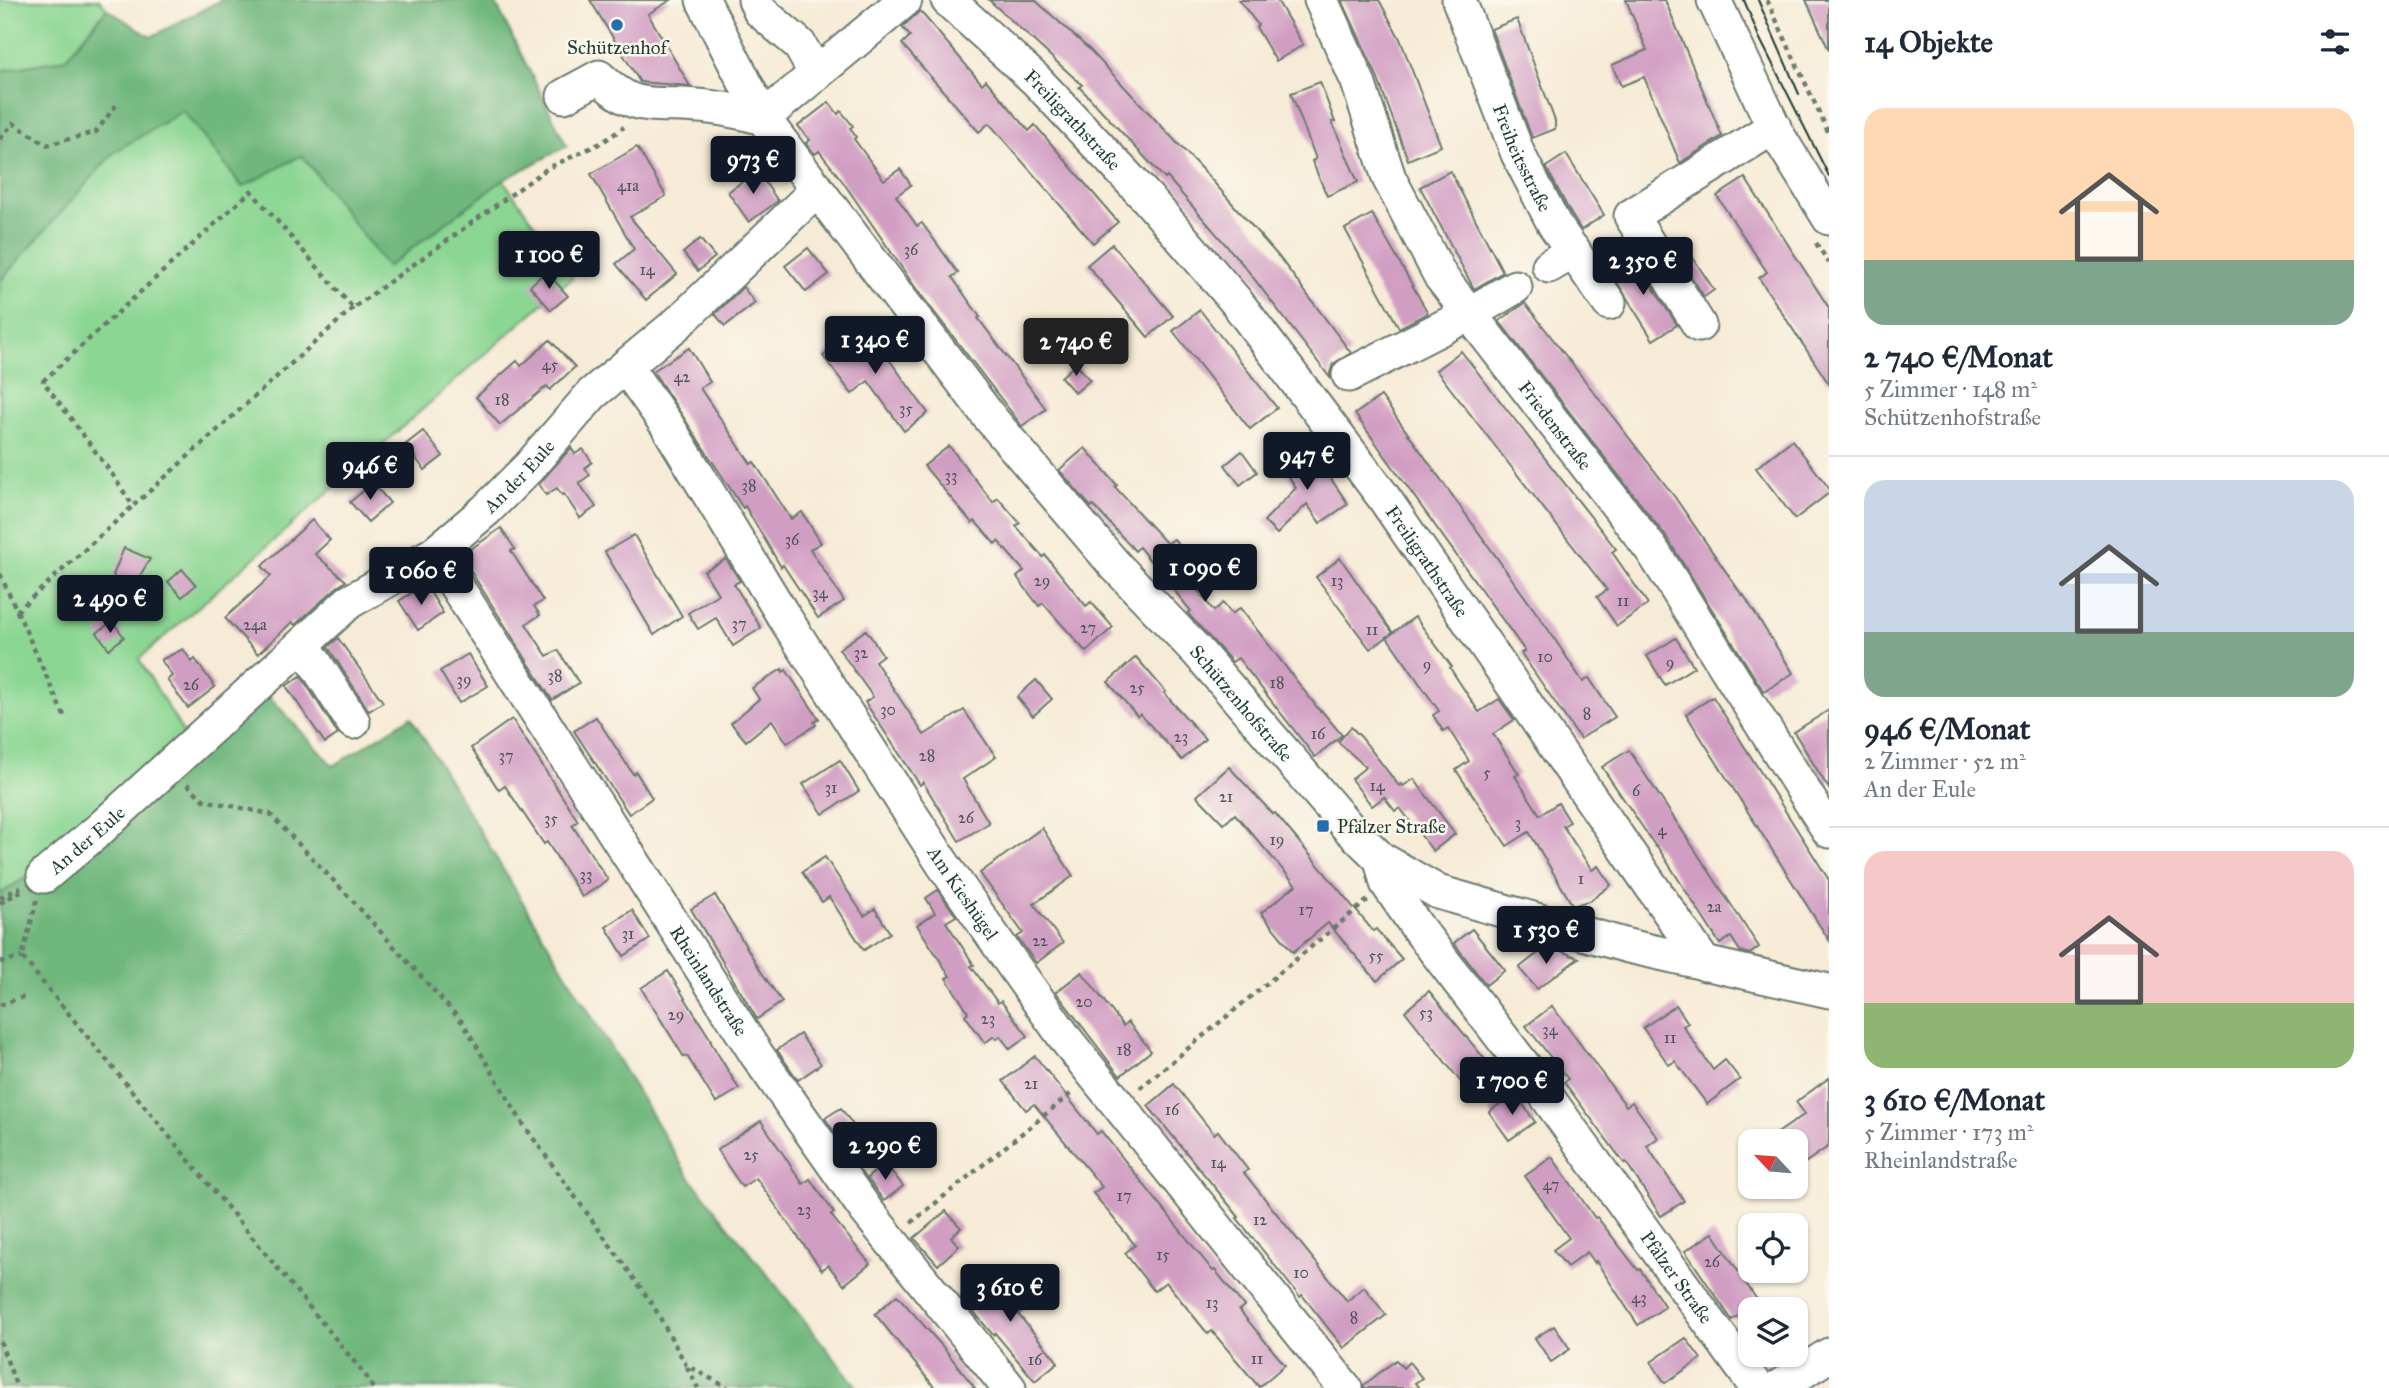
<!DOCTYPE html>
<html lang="de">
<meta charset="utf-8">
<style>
:root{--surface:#fff;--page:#f2f2f3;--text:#1f2937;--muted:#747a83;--line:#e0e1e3;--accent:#111827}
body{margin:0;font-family:"IM FELL Great Primer",serif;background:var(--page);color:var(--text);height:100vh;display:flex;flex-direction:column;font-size:26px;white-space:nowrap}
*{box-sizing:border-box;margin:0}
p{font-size:23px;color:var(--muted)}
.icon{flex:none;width:38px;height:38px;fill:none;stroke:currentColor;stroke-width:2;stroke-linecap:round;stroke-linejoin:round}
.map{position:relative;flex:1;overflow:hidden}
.panel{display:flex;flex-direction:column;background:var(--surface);width:560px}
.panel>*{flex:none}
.needle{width:46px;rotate:296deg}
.buttons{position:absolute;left:1738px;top:1129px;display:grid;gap:14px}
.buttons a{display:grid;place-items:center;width:70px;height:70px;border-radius:14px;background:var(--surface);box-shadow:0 2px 5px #0004;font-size:35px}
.price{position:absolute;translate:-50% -60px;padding:0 16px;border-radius:7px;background:var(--accent);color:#fff;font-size:23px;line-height:46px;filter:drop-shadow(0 2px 4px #0008)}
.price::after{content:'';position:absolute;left:50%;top:42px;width:21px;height:16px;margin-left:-10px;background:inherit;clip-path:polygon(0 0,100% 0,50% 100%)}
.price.active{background:#222;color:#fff}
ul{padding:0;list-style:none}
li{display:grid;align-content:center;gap:14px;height:371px;padding:0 35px}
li+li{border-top:2px solid var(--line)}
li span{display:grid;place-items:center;height:217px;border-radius:21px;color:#555}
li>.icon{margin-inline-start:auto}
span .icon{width:126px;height:126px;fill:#fffc;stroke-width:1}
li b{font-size:30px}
h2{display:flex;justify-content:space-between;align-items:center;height:84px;padding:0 35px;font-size:30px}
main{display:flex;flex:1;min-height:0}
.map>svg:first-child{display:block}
.green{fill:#8bd693;stroke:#558a64;stroke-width:2}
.forest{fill:#70b77d;stroke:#487a58;stroke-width:2}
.building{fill:#d19ec3}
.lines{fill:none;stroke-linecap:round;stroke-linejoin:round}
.minor-casing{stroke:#6a7a6d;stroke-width:37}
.path{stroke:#6a7a6d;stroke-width:4.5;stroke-dasharray:5 5;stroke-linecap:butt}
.minor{stroke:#fff;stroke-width:33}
.tram{stroke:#1f3d34;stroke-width:2}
.poi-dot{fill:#1f6fb2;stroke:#fbf7ec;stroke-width:2.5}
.labels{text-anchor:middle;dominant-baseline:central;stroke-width:5;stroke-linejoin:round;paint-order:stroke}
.number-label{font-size:16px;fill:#4c5558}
.poi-label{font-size:19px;fill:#1f3d34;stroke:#fbf7ec}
.street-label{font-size:19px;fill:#1f3d34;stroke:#fbf7ec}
</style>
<main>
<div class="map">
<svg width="1829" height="1388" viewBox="0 0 1829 1388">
<rect width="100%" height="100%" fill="#fbf7ec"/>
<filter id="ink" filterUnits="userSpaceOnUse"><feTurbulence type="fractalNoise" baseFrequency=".0143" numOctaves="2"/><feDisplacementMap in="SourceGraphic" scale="14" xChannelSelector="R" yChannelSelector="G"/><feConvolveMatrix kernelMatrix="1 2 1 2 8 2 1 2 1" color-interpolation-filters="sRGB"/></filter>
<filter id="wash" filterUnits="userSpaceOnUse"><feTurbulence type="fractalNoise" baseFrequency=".00686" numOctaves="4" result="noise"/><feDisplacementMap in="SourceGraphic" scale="28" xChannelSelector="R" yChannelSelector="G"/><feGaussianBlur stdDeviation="1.57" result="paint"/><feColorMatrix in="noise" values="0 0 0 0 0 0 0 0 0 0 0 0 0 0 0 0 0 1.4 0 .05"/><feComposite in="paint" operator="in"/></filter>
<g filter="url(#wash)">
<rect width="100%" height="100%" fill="#f6ebd6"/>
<g class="green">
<path d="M0 0H100L107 9 65 59 0 71Z"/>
<path d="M183 111 242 187 302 155 387 267 503 180 573 277 139 659 184 734 31 874 0 894V281L114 152Z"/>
</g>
<g class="forest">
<path d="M221 0H494L567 146 503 180 387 267 302 155 243 187 183 111 114 152 0 281V71L65 59 107 9 151 37Z"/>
<path d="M263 690 333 766 411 717 687 1174 858 1388H0V894L31 874Z"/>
</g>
<g id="blocks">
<g class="building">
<path d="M590 0H671L648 14 690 86 640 82Z"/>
<path d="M989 0H1035L1090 50 1210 178 1279 257 1351 353 1333 364 1330 373 1331 379 1245 267 1167 177 1165 179 1087 95 1079 87 1082 85Z"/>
<path d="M1239 0H1277L1303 45 1276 61 1256 27 1258 25Z"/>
<path d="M1342 0H1379L1400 39 1441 146 1408 160 1376 74Z"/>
<path d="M1626 0H1665L1722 136 1680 163 1644 77 1621 86 1612 65 1647 50Z"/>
<path d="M1806 0H1829V50Z"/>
<path d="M920 11 982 84 986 80 1029 131 1035 125 1118 222 1093 243 989 123 979 132 902 44 910 36 902 27Z"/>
<path d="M1517 19 1555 121V129L1532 138 1491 29Z"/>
<path d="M1320 82 1335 122H1332L1358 182 1327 196 1312 161 1316 159 1291 93Z"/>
<path d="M829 102 838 114 841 111 853 126 850 128 856 137 854 139 884 180 900 169 911 185 896 196 917 226 922 223 958 273 952 277 980 317 978 318 1046 409 1022 426 915 287 843 182 819 151 815 154 806 143 810 140 798 126Z"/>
<path d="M637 147 666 196 630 217 677 274 646 300 616 264 634 249 591 174Z"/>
<path d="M1566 154 1604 215 1581 230 1571 214 1546 167Z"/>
<path d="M757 171 778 201 749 222 728 192Z"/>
<path d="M1450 171 1503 272 1474 289 1420 187Z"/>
<path d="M1745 178 1829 308V384L1759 278 1767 272 1717 196Z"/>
<path d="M1372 214 1428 313 1399 328 1345 229Z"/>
<path d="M700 239 715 257 698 271 683 253Z"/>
<path d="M1112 244 1173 316 1148 337 1087 265Z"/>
<path d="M1686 247 1714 290 1704 297 1677 253Z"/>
<path d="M808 248 829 274 806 292 785 266Z"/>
<path d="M1631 253 1677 325 1653 340 1609 269Z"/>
<path d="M546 271 568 296 551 310 530 286Z"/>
<path d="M743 287 755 303 725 326 715 314Z"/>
<path d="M1525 303 1674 496 1742 595 1743 594 1793 673 1764 692 1667 538 1499 321Z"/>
<path d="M1200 310 1277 408 1250 429 1173 331Z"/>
<path d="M864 325 928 413 904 431 868 381 852 394 823 356Z"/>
<path d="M550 340 575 367 550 390 547 386 500 425 476 397 517 361 521 366Z"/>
<path d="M689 348 710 382 700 388 751 464 754 462 791 519 802 512 821 543 810 549 844 601 818 618 783 565 781 567 745 506 743 508 653 371Z"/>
<path d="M1461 351 1616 549 1612 552 1648 604 1617 626 1597 597 1607 590 1436 370Z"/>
<path d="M1076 364 1090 380 1075 393 1061 377Z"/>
<path d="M1381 396 1550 632 1583 682 1589 678 1615 717 1580 739 1521 653 1525 651 1355 414Z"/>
<path d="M423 431 443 456 425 470 405 445Z"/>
<path d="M1792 440 1829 488V493L1795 519 1756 468Z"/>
<path d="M949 446 993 502 998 498 1020 523 1016 526 1043 557 1045 555 1086 606 1091 602 1113 627 1086 652 1043 603 1039 606 1017 577 1024 571 998 541 995 544 975 521 972 523 924 466Z"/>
<path d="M571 448 575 454 583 449 592 462 585 468 590 475 579 483 596 507 580 518 564 494 562 495 557 488 546 495 539 484Z"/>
<path d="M1085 448 1117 485 1115 487 1167 544 1174 539 1202 573 1191 582 1214 611 1223 603 1232 614 1240 608 1320 711 1321 710 1342 735 1315 757 1238 658 1232 662 1191 617 1188 613 1191 611 1139 547 1135 551 1093 505 1091 507 1059 470Z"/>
<path d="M1310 448 1348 504 1320 523 1307 504 1277 534 1264 521 1296 488 1282 467Z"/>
<path d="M1242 451 1257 472 1240 485 1225 465Z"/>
<path d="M373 483 390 503 368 522 350 502Z"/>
<path d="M312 520 330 540 315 554 346 581 336 588 295 625 292 622 258 654 225 618 271 576 262 566Z"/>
<path d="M501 528 515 549 511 551 543 601 534 606 540 615 526 624 547 656 558 650 579 683 552 700 461 556Z"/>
<path d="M634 535 682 616 654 635 605 552Z"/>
<path d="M124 548 150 559 127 597 113 575Z"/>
<path d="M1340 558 1393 633 1370 649 1316 577Z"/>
<path d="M726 559 740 581 734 584 761 628 733 646 716 618 698 629 688 613 718 594 704 571Z"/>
<path d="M182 569 196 585 182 597 168 582Z"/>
<path d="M425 584 443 613 418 630 399 601Z"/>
<path d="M1415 617 1452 667 1450 668 1479 712 1499 699 1514 720 1493 734 1519 774 1515 776 1540 815 1558 803 1570 822 1563 826 1592 870 1598 866 1611 885 1591 900 1573 906 1529 832 1507 846 1456 770 1469 761 1448 728 1443 731 1433 715 1439 711 1387 637Z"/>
<path d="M112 621 124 637 109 649 97 633Z"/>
<path d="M866 630 883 655 875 661 924 735 964 710 996 757 963 779 989 823 959 841 923 782 920 785 865 702 873 697 839 649Z"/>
<path d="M338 638 383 702 369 711 328 647Z"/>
<path d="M1676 638 1694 667 1665 685 1647 656Z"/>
<path d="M183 649 192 662 195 659 215 687 188 708 167 680 172 676 161 660Z"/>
<path d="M468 654 488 686 459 703 440 671Z"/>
<path d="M1136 657 1166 692 1164 693 1205 739 1182 760 1140 714 1137 716 1108 682Z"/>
<path d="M782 669 783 672 786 670 819 719 814 722 816 725 787 743 772 720 746 741 731 723 759 699 752 688Z"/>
<path d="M301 676 338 734 325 743 286 686Z"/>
<path d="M1036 680 1052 699 1033 716 1017 697Z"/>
<path d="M1713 697 1829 880V940L1686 714Z"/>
<path d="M1829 710V789L1794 732Z"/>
<path d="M596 717 633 774 636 772 652 798 629 814 574 731Z"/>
<path d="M512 719 578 821 572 825 608 880 582 897 547 842 544 844 505 786 499 790 471 748Z"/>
<path d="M1351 727 1361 737 1399 786 1401 784 1403 786 1414 779 1455 834 1433 851 1400 808 1395 811 1384 797 1372 806 1351 779 1366 767 1338 742Z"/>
<path d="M1629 750 1759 947 1750 954 1740 951 1731 937 1720 944 1657 846 1656 847 1602 767Z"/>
<path d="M840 760 859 791 823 814 803 784Z"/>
<path d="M1229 767 1273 814 1275 813 1373 931 1376 929 1402 959 1377 981 1328 923 1293 952 1261 913 1296 885 1235 814 1224 824 1197 796Z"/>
<path d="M1042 828 1073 876 1034 904 1063 943 1036 963 1017 937 1023 933 980 873Z"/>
<path d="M825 857 864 916 875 909 890 933 864 950 829 897 822 902 802 872Z"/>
<path d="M938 890 956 916 946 922 974 965 971 966 998 1003 1001 1001 1028 1036 1010 1049 1000 1036 997 1039 994 1036 985 1043 965 1015 968 1012 946 978 950 976 917 925 935 913 926 898Z"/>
<path d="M715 895 762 973 782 1002 757 1019 691 909Z"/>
<path d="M632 910 650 939 624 956 606 927Z"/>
<path d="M1472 929 1505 970 1486 985 1454 943Z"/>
<path d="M1547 946 1579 958 1537 989 1519 968Z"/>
<path d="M668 971 711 1040 710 1041 739 1089 716 1103 687 1056 684 1057 641 988Z"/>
<path d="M1082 972 1123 1026 1128 1022 1151 1051 1120 1076 1056 992Z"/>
<path d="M1429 991 1487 1062 1461 1082 1405 1011Z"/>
<path d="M1676 1005 1688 1023 1683 1026 1713 1070 1725 1060 1740 1079 1707 1104 1675 1061 1669 1065 1643 1028Z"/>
<path d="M1552 1006 1626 1106 1632 1102 1658 1138 1647 1146 1684 1201 1661 1216 1626 1162 1624 1163 1564 1082 1568 1079 1526 1026Z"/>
<path d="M800 1034 821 1064 798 1080 777 1050Z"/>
<path d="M1035 1056 1097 1134 1101 1131 1213 1271 1215 1270 1244 1306 1239 1310 1285 1365 1259 1387 1212 1331 1208 1334 1166 1282 1154 1291 1125 1253 1135 1245 1093 1193 1102 1187 1034 1104 1026 1110 1003 1081Z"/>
<path d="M1829 1078V1146L1796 1169V1141H1766L1805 1114 1796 1102Z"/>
<path d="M1174 1084 1214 1134 1218 1131 1248 1170 1244 1173 1347 1301 1364 1287 1386 1315 1344 1348 1302 1295 1300 1297 1276 1267 1237 1218 1239 1217 1148 1106Z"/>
<path d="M1515 1093 1535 1122 1509 1140 1489 1112Z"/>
<path d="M841 1108 862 1138 846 1149 825 1118Z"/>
<path d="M761 1121 803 1184 810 1179 834 1213 831 1215 870 1264 844 1285 828 1265 822 1270 756 1178 742 1187 717 1150Z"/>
<path d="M1552 1157 1595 1218 1597 1217 1638 1270 1640 1269 1665 1307 1638 1325 1596 1261 1595 1263 1587 1252 1567 1267 1553 1250 1569 1238 1525 1176Z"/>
<path d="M885 1163 903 1186 884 1201 867 1178Z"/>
<path d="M946 1211 961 1228 951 1237 959 1246 938 1265 914 1238Z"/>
<path d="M1713 1233 1759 1303 1732 1320 1685 1251Z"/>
<path d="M997 1270 1027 1306 1018 1314 1058 1362 1035 1381 995 1333 993 1335 963 1299Z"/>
<path d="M897 1295 942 1346 975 1388H935L875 1314Z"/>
<path d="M1554 1326 1570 1349 1551 1362 1535 1338Z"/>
<path d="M1686 1338 1701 1359 1665 1383 1651 1362Z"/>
<path d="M1396 1360 1403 1368 1409 1362 1422 1378 1415 1383 1419 1388H1364V1385Z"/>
</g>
</g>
</g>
<g filter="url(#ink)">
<use href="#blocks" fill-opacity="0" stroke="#6a7a6d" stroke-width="2"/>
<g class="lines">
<g class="minor-casing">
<g id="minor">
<path id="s1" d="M703 0 763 118 991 419 1114 564 1197 651 1348 827 1381 859 1438 892 1628 946 1829 991"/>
<path d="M755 0 760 11 799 44 816 74"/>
<path id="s2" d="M948 0 1036 80 1148 199 1235 300 1382 495 1705 964"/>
<path id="s3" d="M1321 0 1358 82 1389 178 1441 277 1652 550 1829 831"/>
<path id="s4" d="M1459 0 1518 154 1554 224 1609 303"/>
<path d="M1714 0 1777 134 1829 218"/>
<path d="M564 96 599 77C630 107 642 104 683 105 710 106 736 110 763 118L905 0"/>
<path d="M1549 266 1574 251"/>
<path d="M1699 325 1631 216 1774 127"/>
<path id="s5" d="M626 367 667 425 781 612 943 864 1015 968 1068 1042 1345 1388"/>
<path d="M1349 375 1469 314 1515 287"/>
<path id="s6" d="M435 553 757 1055 866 1210 1009 1388"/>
<path d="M303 644 353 722"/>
<path id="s7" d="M1381 859 1387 883 1417 927 1537 1083 1757 1388"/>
<path id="s8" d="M44 876 100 829 349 602 435 553 486 510 529 467 592 394 678 323 817 190"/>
<path d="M1777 1388 1829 1355"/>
</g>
</g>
<g class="path">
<path d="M1767 0 1829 134"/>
<path d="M0 139 13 123 47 145 96 132 117 104"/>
<path d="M1816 243 1829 263"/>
<path d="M353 308 133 506 112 474 43 381 251 191 353 308 548 168 603 142 624 127"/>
<path d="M0 574 17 611 133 506"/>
<path d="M17 611 66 720"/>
<path d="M187 784 204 800 270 814 352 900 463 1023 523 1124 653 1305 686 1365 728 1388"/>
<path d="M0 898 21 887"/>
<path d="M37 900 22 957 366 1376 373 1388"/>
<path d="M0 903 21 891"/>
<path d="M0 962 22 957"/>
<path d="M0 1005 26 996"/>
<path d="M1140 1088 1368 900"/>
<path d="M911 1223 1073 1092"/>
<path d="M0 1341 17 1388"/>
<path d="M687 1367 698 1388"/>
</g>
<use href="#minor" class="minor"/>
<g class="tram">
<path d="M1744 0 1759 37 1829 176"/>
<path d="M1758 0 1799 94"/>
</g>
</g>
</g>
<g class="poi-dot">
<circle cx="617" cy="25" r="7"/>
<rect x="1316" y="819" width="14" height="14" rx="3.5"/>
</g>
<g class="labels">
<g class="number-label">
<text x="628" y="185">41a</text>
<text x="911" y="249">36</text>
<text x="647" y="269">14</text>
<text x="550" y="364">45</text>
<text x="682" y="376">42</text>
<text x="502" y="399">18</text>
<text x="906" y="408">35</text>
<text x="951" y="475">33</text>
<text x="749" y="485">38</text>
<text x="792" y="539">36</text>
<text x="1042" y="580">29</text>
<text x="1337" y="580">13</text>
<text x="820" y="592">34</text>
<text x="1623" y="600">11</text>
<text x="739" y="623">37</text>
<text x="255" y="624">24a</text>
<text x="1088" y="627">27</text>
<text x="1372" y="629">11</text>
<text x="861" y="652">32</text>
<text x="1545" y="656">10</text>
<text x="1670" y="662">9</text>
<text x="1427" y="664">9</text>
<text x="555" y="675">38</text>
<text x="464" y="679">39</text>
<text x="1277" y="682">18</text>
<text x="191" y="684">26</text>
<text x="1137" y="687">25</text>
<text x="888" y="709">30</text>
<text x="1587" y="713">8</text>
<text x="1318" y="733">16</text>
<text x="1181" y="736">23</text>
<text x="506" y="755">37</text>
<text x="927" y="755">28</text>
<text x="1487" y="772">5</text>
<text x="1377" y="785">14</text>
<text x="831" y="787">31</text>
<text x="1636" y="790">6</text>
<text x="1226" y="796">21</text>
<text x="966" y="817">26</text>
<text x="551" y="818">35</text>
<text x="1518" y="822">3</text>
<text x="1662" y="829">4</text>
<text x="1277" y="839">19</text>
<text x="586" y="874">33</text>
<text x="1581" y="878">1</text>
<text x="1714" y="906">2a</text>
<text x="1306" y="909">17</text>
<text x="628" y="933">31</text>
<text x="1040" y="940">22</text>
<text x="1376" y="955">55</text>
<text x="1084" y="1001">20</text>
<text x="1426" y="1012">53</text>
<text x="676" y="1014">29</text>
<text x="988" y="1018">23</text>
<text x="1550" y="1029">34</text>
<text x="1670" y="1037">11</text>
<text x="1124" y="1049">18</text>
<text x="1031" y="1083">21</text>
<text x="1172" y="1109">16</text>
<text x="751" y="1154">25</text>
<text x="1218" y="1162">14</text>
<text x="1551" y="1184">47</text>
<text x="1124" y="1195">17</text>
<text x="804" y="1209">23</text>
<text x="1260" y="1219">12</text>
<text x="1163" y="1254">15</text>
<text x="1712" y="1261">26</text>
<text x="1301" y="1272">10</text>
<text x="1639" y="1297">43</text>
<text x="1212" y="1302">13</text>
<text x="1354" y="1317">8</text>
<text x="1257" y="1358">11</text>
<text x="1035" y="1359">16</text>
</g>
<g class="poi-label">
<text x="617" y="47">Schützenhof</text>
<text x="1337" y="826" text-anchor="start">Pfälzer Straße</text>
</g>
<g class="street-label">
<text stroke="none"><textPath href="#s2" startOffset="173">Freiligrathstraße</textPath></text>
<text stroke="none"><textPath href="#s4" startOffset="170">Freiheitsstraße</textPath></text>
<text stroke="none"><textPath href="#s3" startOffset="490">Friedenstraße</textPath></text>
<text stroke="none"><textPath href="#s8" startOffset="623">An der Eule</textPath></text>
<text stroke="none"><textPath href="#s2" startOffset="740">Freiligrathstraße</textPath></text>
<text stroke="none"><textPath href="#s1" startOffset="889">Schützenhofstraße</textPath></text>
<text stroke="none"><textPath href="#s8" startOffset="56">An der Eule</textPath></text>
<text stroke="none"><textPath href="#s5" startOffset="625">Am Kieshügel</textPath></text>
<text stroke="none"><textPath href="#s6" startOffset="508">Rheinlandstraße</textPath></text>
<text stroke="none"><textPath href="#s7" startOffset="514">Pfälzer Straße</textPath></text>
</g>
</g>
</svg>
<div class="buttons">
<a><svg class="needle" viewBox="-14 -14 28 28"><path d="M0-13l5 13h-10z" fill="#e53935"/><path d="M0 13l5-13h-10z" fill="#747a83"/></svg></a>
<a><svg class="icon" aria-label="locate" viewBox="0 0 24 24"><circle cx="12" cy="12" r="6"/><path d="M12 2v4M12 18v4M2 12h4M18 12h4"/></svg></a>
<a><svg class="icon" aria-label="layers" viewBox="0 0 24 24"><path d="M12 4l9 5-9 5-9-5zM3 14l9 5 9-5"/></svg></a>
</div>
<b class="price" style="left:753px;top:196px">973 €</b>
<b class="price" style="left:549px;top:291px">1 100 €</b>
<b class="price" style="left:1643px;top:297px">2 350 €</b>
<b class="price" style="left:875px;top:376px">1 340 €</b>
<b class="price active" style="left:1076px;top:378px">2 740 €</b>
<b class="price" style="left:1307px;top:492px">947 €</b>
<b class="price" style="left:370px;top:502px">946 €</b>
<b class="price" style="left:1205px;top:604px">1 090 €</b>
<b class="price" style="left:421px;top:607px">1 060 €</b>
<b class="price" style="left:110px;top:635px">2 490 €</b>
<b class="price" style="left:1546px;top:966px">1 530 €</b>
<b class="price" style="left:1512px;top:1117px">1 700 €</b>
<b class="price" style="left:885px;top:1182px">2 290 €</b>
<b class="price" style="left:1010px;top:1324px">3 610 €</b>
</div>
<section class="panel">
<h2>14 Objekte<svg class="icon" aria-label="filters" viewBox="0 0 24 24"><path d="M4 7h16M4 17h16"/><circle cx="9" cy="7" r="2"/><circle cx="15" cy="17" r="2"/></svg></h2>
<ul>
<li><span style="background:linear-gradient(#ffd9b3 70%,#7fa58c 0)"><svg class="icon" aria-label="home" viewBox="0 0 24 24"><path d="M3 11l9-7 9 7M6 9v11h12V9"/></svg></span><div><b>2 740 €/Monat</b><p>5 Zimmer · 148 m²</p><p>Schützenhofstraße</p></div></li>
<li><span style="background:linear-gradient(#c9d6e8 70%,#7fa58c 0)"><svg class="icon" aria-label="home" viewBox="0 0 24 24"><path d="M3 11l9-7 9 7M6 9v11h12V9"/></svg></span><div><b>946 €/Monat</b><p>2 Zimmer · 52 m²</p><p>An der Eule</p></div></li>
<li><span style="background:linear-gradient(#f6c9c9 70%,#8fb573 0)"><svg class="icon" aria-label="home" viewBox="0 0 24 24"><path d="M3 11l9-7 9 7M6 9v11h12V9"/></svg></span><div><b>3 610 €/Monat</b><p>5 Zimmer · 173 m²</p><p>Rheinlandstraße</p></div></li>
</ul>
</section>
</main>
